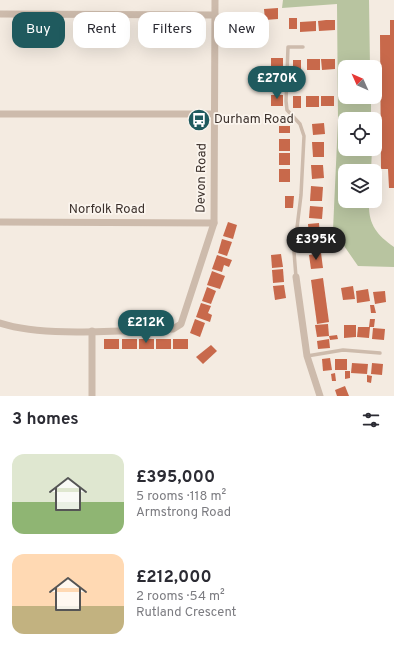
<!DOCTYPE html>
<meta charset="utf-8">
<style>
:root{--surface:#fff;--page:#f2f2f3;--text:#2b2b33;--muted:#7c7c81;--accent:#1f5a5e}
body{margin:0;font-family:Overpass,sans-serif;background:var(--page);color:var(--text);height:100vh;display:flex;flex-direction:column;font-size:15px;white-space:nowrap}
*{box-sizing:border-box;margin:0}
p{font-size:13px;color:var(--muted)}
.icon{flex:none;width:22px;height:22px;fill:none;stroke:currentColor;stroke-width:2;stroke-linecap:round;stroke-linejoin:round}
.map{position:relative;height:396px;overflow:hidden}
.details{display:flex;flex-direction:column;background:var(--surface);flex:1}
.details>*{flex:none}
.banner{position:absolute;left:12px;top:12px;width:370px;height:36px;display:flex;gap:8px}
.needle{width:26px;rotate:315deg}
.tools{position:absolute;left:338px;top:60px;display:grid;gap:8px}
.tools a{display:grid;place-items:center;width:44px;height:44px;border-radius:8px;background:var(--surface);box-shadow:0 4px 16px #0002;font-size:20px}
.price{position:absolute;translate:-50% -34px;padding:0 9px;border-radius:14px;background:var(--accent);color:#fff;font-size:13px;line-height:26px;filter:drop-shadow(0 1px 2px #0008)}
.price::after{content:'';position:absolute;left:50%;top:24px;width:12px;height:9px;margin-left:-6px;background:inherit;clip-path:polygon(0 0,100% 0,50% 100%)}
.price.active{background:#222;color:#fff}
ul{padding:0;list-style:none}
li{display:flex;align-items:center;gap:12px;height:100px;padding:0 12px}
li span{display:grid;place-items:center;flex:none;width:112px;height:80px;border-radius:12px;color:#555}
li>.icon{margin-inline-start:auto}
span .icon{width:48px;height:48px;fill:#fffc;stroke-width:1}
li b{font-size:17px}
h2{display:flex;justify-content:space-between;align-items:center;height:48px;padding:0 12px;font-size:17px}
.chip{padding:0 14px;border-radius:12px;background:var(--surface);box-shadow:0 4px 16px #0002;font-size:14px;line-height:36px}
.chip.active{background:var(--accent);color:#fff}
.map>svg:first-child{display:block}
.green{fill:#b8c4a0}
.building{fill:#c8694b}
.lines{fill:none;stroke-linecap:round;stroke-linejoin:round}
.service{stroke:#cdbbac;stroke-width:3.5}
.minor{stroke:#cdbbac;stroke-width:7}
.labels{text-anchor:middle;dominant-baseline:central;stroke-width:3.5;stroke-linejoin:round;paint-order:stroke}
.poi-label{font-size:13px;fill:#3b302b;stroke:#fbf5ee;text-anchor:start}
.street-label{font-size:13px;fill:#3b302b;stroke:#fbf5ee}
</style>
<div class="map">
<svg width="394" height="396" viewBox="0 0 394 396">
<rect width="100%" height="100%" fill="#f4ebe1"/>
<path class="green" d="M283 0H369L370 67H345V97H371V119H345V149H372L371 171H345V201H369C368 224 376 234 394 247V267L358 266 333 230 338 120 337 4 282 8Z"/>
<g class="building">
<path d="M278 8V19L265 20 264 9Z"/>
<rect x="289" y="18" width="8" height="11"/>
<path d="M326 20H335V30L319 31 318 21Z"/>
<path d="M390 20H394V188H389L388 169H381L380 35H390Z"/>
<path d="M316 21V31L300 32V22Z"/>
<rect x="271" y="58" width="12" height="11"/>
<rect x="307" y="59" width="13" height="11"/>
<path d="M321 59H335V69L322 70Z"/>
<rect x="293" y="60" width="8" height="11"/>
<rect x="271" y="95" width="12" height="11"/>
<rect x="293" y="96" width="8" height="12"/>
<rect x="306" y="96" width="13" height="11"/>
<rect x="321" y="96" width="13" height="10"/>
<path d="M324 123 325 134 313 135 312 124Z"/>
<rect x="279" y="126" width="11" height="7"/>
<rect x="279" y="139" width="11" height="12"/>
<path d="M312 142H324V157H313Z"/>
<rect x="279" y="153" width="11" height="12"/>
<path d="M311 165H323L324 178 312 179Z"/>
<rect x="279" y="169" width="11" height="13"/>
<path d="M311 186 323 187 322 201H310Z"/>
<path d="M285 196H294L293 208H285Z"/>
<path d="M310 206 323 207 322 219 309 218Z"/>
<path d="M228 222 237 225 233 239 223 236Z"/>
<path d="M319 223 320 237H309L308 224Z"/>
<path d="M320 237 321 251H309V238Z"/>
<path d="M222 239 232 242 227 256 218 253Z"/>
<path d="M321 253 323 268 311 269 309 255Z"/>
<path d="M281 254 283 267 272 268 271 255Z"/>
<path d="M217 255 232 260 229 267 224 265 222 272 212 269Z"/>
<path d="M283 269 284 282 273 283 272 270Z"/>
<path d="M212 271 225 276 220 289 207 285Z"/>
<path d="M323 278 329 322 317 324 311 280Z"/>
<path d="M284 285 286 298 275 300 273 286Z"/>
<path d="M353 286 355 299 343 300 341 288Z"/>
<path d="M207 287 216 291 211 304 202 301Z"/>
<path d="M368 289 370 301 357 303 356 291Z"/>
<path d="M385 291 386 302 375 304 373 292Z"/>
<path d="M201 303 211 306 208 313 212 315 210 322 196 317Z"/>
<path d="M370 305H374L376 313H371Z"/>
<path d="M195 319 205 323 200 337 190 333Z"/>
<path d="M370 319H375L374 327H369Z"/>
<path d="M328 324 329 336 317 337 315 325Z"/>
<path d="M344 325H356V337L344 338Z"/>
<path d="M358 327H370L369 338 357 337Z"/>
<path d="M373 328 385 329 384 340 372 339Z"/>
<path d="M337 335 338 339 330 340 329 336Z"/>
<rect x="104" y="339" width="15" height="10"/>
<rect x="122" y="339" width="15" height="10"/>
<rect x="139" y="339" width="15" height="10"/>
<rect x="156" y="339" width="15" height="10"/>
<rect x="173" y="339" width="15" height="10"/>
<path d="M329 339 330 348 318 349 317 341Z"/>
<path d="M211 345 217 351 203 364 196 357Z"/>
<path d="M330 358 332 370 323 371 322 359Z"/>
<rect x="335" y="359" width="12" height="11"/>
<path d="M352 363 368 364 367 374 351 373Z"/>
<path d="M372 363 383 364 382 375 371 374Z"/>
<path d="M345 371H350V378L345 379Z"/>
<path d="M335 373 336 381H332L331 374Z"/>
<path d="M367 375 372 376 371 383 367 382Z"/>
<path d="M345 386 349 396H337L335 390Z"/>
</g>
<g class="lines">
<g class="service">
<path d="M296 277 294 252 301 195 304 136 300 124 287 110 286 101 288 47H303"/>
<path d="M307 356 343 350 380 353"/>
</g>
<g class="minor">
<path d="M0 14 215 15"/>
<path d="M0 114H215"/>
<path d="M0 222 214 223"/>
<path d="M296 277 307 356 320 396"/>
<path d="M0 323C46 338 123 330 173 329L181 324 214 223 215 0"/>
<path d="M92 331V396"/>
</g>
</g>
<defs>
<g id="bus-disc" transform="scale(1.15)"><circle r="9.5" fill="#1f5a5e" stroke="#fbf5ee"/><path d="M-5-6H5V4H4V6H2V4H-2V6H-4V4H-5ZM-3.5-4V0h7V-4ZM-3.5 1.2v1.5H-2V1.2ZM2 1.2v1.5H3.5V1.2Z" fill="#fff"/></g>
</defs>
<g fill-rule="evenodd">
<use href="#bus-disc" x="199" y="120"/>
</g>
<g class="labels">
<g class="poi-label">
<text x="214" y="120">Durham Road</text>
</g>
<g class="street-label">
<text transform="translate(202 178) rotate(-89)">Devon Road</text>
<text x="107" y="210">Norfolk Road</text>
</g>
</g>
</svg>
<div class="tools">
<a><svg class="needle" viewBox="-14 -14 28 28"><path d="M0-13l5 13h-10z" fill="#e53935"/><path d="M0 13l5-13h-10z" fill="#7c7c81"/></svg></a>
<a><svg class="icon" aria-label="locate" viewBox="0 0 24 24"><circle cx="12" cy="12" r="6"/><path d="M12 2v4M12 18v4M2 12h4M18 12h4"/></svg></a>
<a><svg class="icon" aria-label="layers" viewBox="0 0 24 24"><path d="M12 4l9 5-9 5-9-5zM3 14l9 5 9-5"/></svg></a>
</div>
<b class="price" style="left:277px;top:100px">£270K</b>
<b class="price active" style="left:316px;top:261px">£395K</b>
<b class="price" style="left:146px;top:344px">£212K</b>
<div class="banner">
<a class="chip active">Buy</a>
<a class="chip">Rent</a>
<a class="chip">Filters</a>
<a class="chip">New</a>
</div>
</div>
<section class="details">
<h2>3 homes<svg class="icon" aria-label="filters" viewBox="0 0 24 24"><path d="M4 7h16M4 17h16"/><circle cx="9" cy="7" r="2"/><circle cx="15" cy="17" r="2"/></svg></h2>
<ul>
<li><span style="background:linear-gradient(#dfe7d0 60%,#8fb573 0)"><svg class="icon" aria-label="home" viewBox="0 0 24 24"><path d="M3 11l9-7 9 7M6 9v11h12V9"/></svg></span><div><b>£395,000</b><p>5 rooms · 118 m²</p><p>Armstrong Road</p></div></li>
<li><span style="background:linear-gradient(#ffd9b3 65%,#c2b280 0)"><svg class="icon" aria-label="home" viewBox="0 0 24 24"><path d="M3 11l9-7 9 7M6 9v11h12V9"/></svg></span><div><b>£212,000</b><p>2 rooms · 54 m²</p><p>Rutland Crescent</p></div></li>
</ul>
</section>
